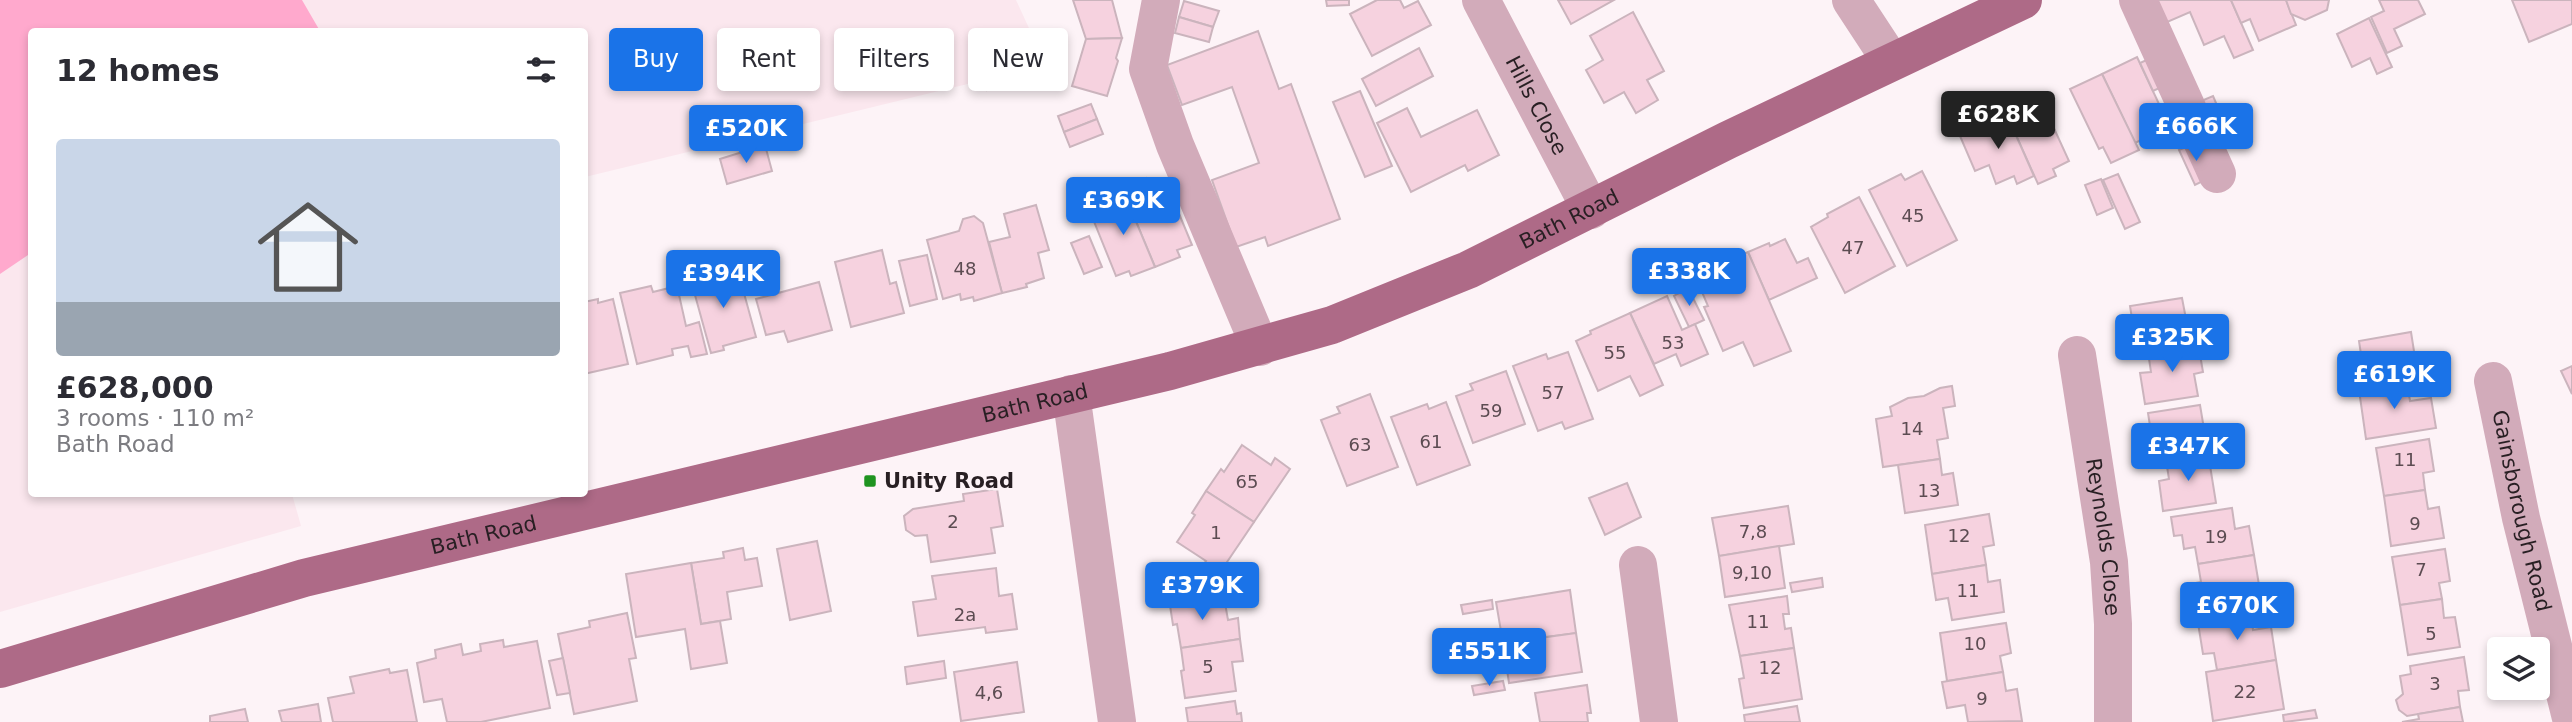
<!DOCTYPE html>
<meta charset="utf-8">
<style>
:root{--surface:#fff;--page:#f7f7f7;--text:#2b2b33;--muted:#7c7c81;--accent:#1a73e8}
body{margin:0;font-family:"DejaVu Sans",sans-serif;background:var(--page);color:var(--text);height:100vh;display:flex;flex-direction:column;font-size:26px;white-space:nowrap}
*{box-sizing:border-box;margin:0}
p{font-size:23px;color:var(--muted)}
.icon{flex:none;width:38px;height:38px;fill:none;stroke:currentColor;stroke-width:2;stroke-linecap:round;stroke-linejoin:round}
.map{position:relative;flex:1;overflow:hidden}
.details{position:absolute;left:28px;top:28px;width:560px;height:469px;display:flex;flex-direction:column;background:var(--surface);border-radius:7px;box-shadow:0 4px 10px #0003}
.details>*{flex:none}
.guide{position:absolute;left:609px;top:28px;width:665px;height:63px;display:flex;gap:14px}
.controls{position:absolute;left:2487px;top:637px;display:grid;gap:14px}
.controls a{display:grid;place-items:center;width:63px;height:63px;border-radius:7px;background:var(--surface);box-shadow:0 4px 10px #0003;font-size:35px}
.price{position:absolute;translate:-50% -60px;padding:0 16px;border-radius:7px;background:var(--accent);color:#fff;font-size:23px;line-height:46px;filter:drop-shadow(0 2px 4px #0008)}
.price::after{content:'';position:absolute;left:50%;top:42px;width:21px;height:16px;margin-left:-10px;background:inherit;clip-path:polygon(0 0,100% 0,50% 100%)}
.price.current{background:#222;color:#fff}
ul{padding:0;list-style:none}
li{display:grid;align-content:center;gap:14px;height:371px;padding:0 28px}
li span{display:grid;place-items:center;height:217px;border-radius:7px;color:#555}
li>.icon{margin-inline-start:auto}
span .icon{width:126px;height:126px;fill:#fffc;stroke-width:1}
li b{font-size:30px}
h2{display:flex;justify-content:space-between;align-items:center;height:84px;padding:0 28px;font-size:30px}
.chip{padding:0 24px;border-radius:7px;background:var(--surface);box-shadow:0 4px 10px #0003;font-size:24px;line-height:63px}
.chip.current{background:var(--accent);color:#fff}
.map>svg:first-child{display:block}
.built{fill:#fbe7ee}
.green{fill:#ffa9cd}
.building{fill:#f6d2df;stroke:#cbb4bd;stroke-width:2}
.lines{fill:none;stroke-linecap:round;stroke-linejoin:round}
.minor{stroke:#d2abba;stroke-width:38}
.major{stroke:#ae6a87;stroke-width:38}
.poi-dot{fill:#1f9320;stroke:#fdf3f7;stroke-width:2.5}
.labels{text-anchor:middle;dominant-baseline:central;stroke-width:5;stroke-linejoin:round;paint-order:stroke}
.number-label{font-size:18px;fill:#5c4c52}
.street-label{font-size:21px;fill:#281f23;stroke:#fdf3f7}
.poi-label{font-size:21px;font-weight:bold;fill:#281f23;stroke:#fdf3f7;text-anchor:start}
</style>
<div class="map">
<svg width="2572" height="722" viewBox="0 0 2572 722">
<rect width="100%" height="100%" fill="#fdf3f7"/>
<path class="built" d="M0 0H1016L1046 65 585 177 584 32H32V494H292L301 526 0 612Z"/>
<path class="green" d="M0 0H302L320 31 32 32 31 253 0 274Z"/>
<g class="building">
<path d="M1073 0H1112L1122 38 1086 39Z"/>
<path d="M1326 0H1349V5L1327 6Z"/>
<path d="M1377 0H1400L1404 8 1418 1 1431 25 1372 56 1350 14Z"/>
<path d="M1558 0H1614L1571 24Z"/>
<path d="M2147 0H2231L2253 50 2234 58 2224 36 2204 45 2190 12 2158 26Z"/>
<path d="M2231 0H2286L2296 25 2259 41 2250 19 2241 23Z"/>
<path d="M2286 0H2329L2327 10 2305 20 2291 14Z"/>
<path d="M2379 0H2418L2425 14 2394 29 2402 46 2387 53 2371 17 2384 11Z"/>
<path d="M2512 0H2572V24L2529 42Z"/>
<path d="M1184 1 1219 11 1213 27 1179 17Z"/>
<path d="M1633 12 1664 71 1647 80 1658 100 1636 113 1624 92 1604 103 1586 70 1603 60 1590 36Z"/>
<path d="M1179 17 1213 27 1209 42 1175 33Z"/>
<path d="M2369 18 2392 67 2377 74 2370 58 2352 67 2337 34Z"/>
<path d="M1258 31 1279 89 1291 84 1340 219 1268 246 1265 237 1236 247 1212 180 1259 163 1232 87 1182 105 1167 65Z"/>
<path d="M1016 34 1028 80 987 90 975 44Z"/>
<path d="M1122 38 1116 58 1118 61 1107 96 1072 86 1086 39Z"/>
<path d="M1419 48 1433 76 1376 106 1362 79Z"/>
<path d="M2137 57 2166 119 2151 126 2154 134 2135 143 2102 74Z"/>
<path d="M2153 57 2166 85 2153 91 2140 63Z"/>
<path d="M2102 74 2139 150 2111 163 2103 147 2099 149 2070 89Z"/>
<path d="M1360 91 1392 166 1365 177 1333 102Z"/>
<path d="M2213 96 2228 131 2210 139 2194 104Z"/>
<path d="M2041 100 2069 161 2053 169 2056 176 2038 184 2007 115Z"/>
<path d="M1091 104 1097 119 1064 132 1058 116Z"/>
<path d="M1407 108 1421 137 1477 110 1499 155 1468 171 1465 165 1411 192 1377 123Z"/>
<path d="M2007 115 2034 176 2017 184 2014 176 1996 184 1989 165 1975 171 1960 136Z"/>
<path d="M1097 119 1103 134 1070 147 1064 132Z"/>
<path d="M2197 142 2213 176 2195 185 2179 150Z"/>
<path d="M765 145 772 171 727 184 720 159Z"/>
<path d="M1922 171 1957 240 1907 266 1869 190 1901 174 1905 180Z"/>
<path d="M2118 174 2140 222 2125 229 2103 180Z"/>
<path d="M1146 178 1152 193 1168 187 1192 245 1177 250 1180 257 1155 267 1122 188Z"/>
<path d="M2101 179 2113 208 2097 215 2085 185Z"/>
<path d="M1122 188 1155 267 1131 276 1129 271 1116 276 1093 219 1110 211 1104 196Z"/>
<path d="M1859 197 1895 266 1845 293 1811 227 1828 217 1827 214Z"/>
<path d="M1036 205 1049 250 1038 253 1044 278 1026 284 1027 287 1002 293 989 242 1010 237 1004 214Z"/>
<path d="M974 216 983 223 1002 293 974 301 973 297 961 300 960 294 943 299 927 240 959 231 963 219Z"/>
<path d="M1089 236 1102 267 1084 274 1071 243Z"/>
<path d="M1785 239 1797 263 1808 258 1817 278 1769 300 1748 252 1769 243 1770 246Z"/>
<path d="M882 250 890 284 896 282 904 313 851 327 835 262Z"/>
<path d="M1748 252 1791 351 1754 366 1743 342 1723 351 1704 307 1708 306 1699 285 1711 279 1709 275 1725 268 1722 263Z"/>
<path d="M927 255 937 299 910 306 899 261Z"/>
<path d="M716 270 719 281 739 275 756 337 723 346 724 350 711 353 690 277Z"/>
<path d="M819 282 832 330 788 342 784 331 766 335 756 299Z"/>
<path d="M651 286 653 292 677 286 686 326 699 322 707 354 691 357 688 346 672 349 673 355 637 364 620 293Z"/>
<path d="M1688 288 1704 320 1689 327 1674 296Z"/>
<path d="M1667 296 1682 330 1695 324 1708 354 1681 366 1676 354 1654 364 1630 313Z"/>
<path d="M2182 298 2186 319 2194 317 2195 321 2207 319 2211 342 2148 352 2146 336 2135 337 2130 306Z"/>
<path d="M598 299V303L613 299 628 364 584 374V302Z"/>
<path d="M1630 313 1663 385 1640 396 1630 376 1598 391 1576 341 1591 334 1590 331Z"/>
<path d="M2411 332 2416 364 2405 366 2407 382 2359 390 2354 362 2362 361 2359 341Z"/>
<path d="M2198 343 2203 372 2194 374 2198 396 2145 404 2140 373 2151 372 2148 352Z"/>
<path d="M1568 352 1593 419 1565 429 1562 422 1538 431 1513 366 1546 354 1548 359Z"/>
<path d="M2572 366V394L2561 371Z"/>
<path d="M1506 371 1525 424 1473 443 1456 396 1473 390 1470 384Z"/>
<path d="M2407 382 2410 401 2431 398 2436 428 2366 439 2359 390Z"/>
<path d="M1952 386 1955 406 1943 408 1948 438 1937 440 1940 459 1883 467 1876 419 1892 416 1890 407 1908 398 1924 396 1940 388Z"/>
<path d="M1370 394 1398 467 1347 486 1321 420 1340 413 1337 407Z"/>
<path d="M1446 402 1470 465 1417 485 1391 417 1427 404 1429 409Z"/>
<path d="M2200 405 2208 453 2166 460 2164 443 2153 445 2148 413Z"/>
<path d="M2429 439 2434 471 2423 473 2425 490 2384 496 2376 448Z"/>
<path d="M1242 445 1271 465 1275 458 1290 469 1254 522 1206 491 1221 469 1224 472Z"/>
<path d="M2208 453 2216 503 2163 511 2159 481 2169 479 2166 460Z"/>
<path d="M1940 459 1942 475 1953 473 1958 505 1905 513 1898 465Z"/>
<path d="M1627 483 1641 517 1605 535 1589 498Z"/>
<path d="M997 489 1003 526 991 528 995 553 931 562 927 535 915 536 906 530 904 516 913 509 964 501 963 494Z"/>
<path d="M2425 490 2428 509 2439 507 2444 538 2391 546 2384 496Z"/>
<path d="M1206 491 1254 522 1225 565 1231 570 1222 583 1200 569 1206 561 1177 542 1195 515 1192 513Z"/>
<path d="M1788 506 1794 544 1719 556 1712 518Z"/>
<path d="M2232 508 2235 529 2249 526 2254 555 2198 564 2195 547 2184 549 2182 535 2174 536 2171 517Z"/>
<path d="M1989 514 1994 545 1983 547 1986 565 1932 574 1925 525Z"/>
<path d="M817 541 831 611 790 620 777 549Z"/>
<path d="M1779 546 1785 588 1725 597 1719 556Z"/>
<path d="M743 548 745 560 757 558 762 586 727 592 731 619 701 624 691 563 724 558 723 552Z"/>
<path d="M2445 549 2450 581 2439 583 2442 599 2400 605 2392 557Z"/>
<path d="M2254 555 2262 603 2194 614 2190 584 2201 582 2198 564Z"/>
<path d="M691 563 701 624 720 621 727 663 691 669 685 629 636 637 626 574Z"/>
<path d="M1986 565 1988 582 2000 580 2004 612 1952 620 1948 598 1936 600 1932 574Z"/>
<path d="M996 568 999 596 1012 594 1017 629 986 633 985 627 918 636 913 602 936 599 932 576Z"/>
<path d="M1822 578 1823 587 1792 592 1790 583Z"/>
<path d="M1570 590 1576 633 1503 643 1496 602Z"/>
<path d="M1201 594 1203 607 1225 603 1228 620 1238 618 1240 639 1181 648 1177 624 1173 625 1169 599Z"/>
<path d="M1787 596 1789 614H1783L1785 629 1791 628 1794 648 1740 656 1729 605Z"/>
<path d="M2442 599 2444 618 2455 617 2460 647 2408 655 2400 605Z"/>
<path d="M1492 600 1493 609 1463 614 1461 605Z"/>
<path d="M627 613 636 658 629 659 637 701 574 714 558 634 590 627 589 621Z"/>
<path d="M2251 615 2253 630 2271 627 2276 660 2217 670 2214 653 2203 654 2198 623Z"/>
<path d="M2006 623 2011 653 2000 656 2003 672 1947 681 1940 633Z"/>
<path d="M1576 633 1582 672 1509 683 1503 643Z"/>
<path d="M1240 639 1243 661 1232 662 1236 691 1185 698 1181 671 1184 670 1181 648Z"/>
<path d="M503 640 504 647 537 641 550 708 481 722H447L442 699 424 702 417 663 436 658 435 650 461 644 463 655 481 651 480 644Z"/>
<path d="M1794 648 1802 699 1744 708 1739 679 1744 678 1740 656Z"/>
<path d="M2464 657 2469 690 2458 691 2460 707 2407 716 2399 710 2396 700 2403 694 2400 676 2411 674 2410 666Z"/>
<path d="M563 658 570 693 557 695 549 661Z"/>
<path d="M2276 660 2284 709 2213 721 2206 672Z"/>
<path d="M944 661 946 678 907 684 905 667Z"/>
<path d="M1017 662 1024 712 961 721 954 672Z"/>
<path d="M389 669 390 673 407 670 417 722H333L328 698 354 693 350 677Z"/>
<path d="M2003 672 2006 691 2017 689 2022 721 1968 722 1965 705 1947 708 1942 682Z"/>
<path d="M1503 681 1505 690 1474 695 1472 686Z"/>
<path d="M1587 685 1591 713H1587L1588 722H1540L1535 693Z"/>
<path d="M1235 701 1237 714 1241 713 1242 722H1188L1186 708Z"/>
<path d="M318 704 321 722H282L279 711Z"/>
<path d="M1797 706 1800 722H1745L1744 715Z"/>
<path d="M2460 707 2463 722H2402L2419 719 2418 714Z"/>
<path d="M245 709 248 722H210V716Z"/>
<path d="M2315 710 2317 718 2284 722 2283 715Z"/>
</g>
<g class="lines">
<g class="minor">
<path d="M1161 0 1148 69 1175 145 1260 347"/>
<path id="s1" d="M1481 0 1591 210"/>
<path d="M1851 0 1891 61"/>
<path d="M2138 0 2217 174"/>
<path id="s2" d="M2077 355 2109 562 2113 624V722"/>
<path id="s3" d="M2493 381 2521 518 2572 722"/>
<path d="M1071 394 1117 722"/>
<path d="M1638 565 1659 722"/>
</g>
<path class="major" id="s4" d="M0 669 304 578 1170 371 1332 325 1468 270 1728 140 2023 0"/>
</g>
<rect class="poi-dot" x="863" y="474" width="14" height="14" rx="3.5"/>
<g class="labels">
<g class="number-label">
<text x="1913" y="215">45</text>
<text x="1853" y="247">47</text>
<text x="965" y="268">48</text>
<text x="1673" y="342">53</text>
<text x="1615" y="352">55</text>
<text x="1553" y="392">57</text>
<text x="1491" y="410">59</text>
<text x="1912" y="428">14</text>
<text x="1431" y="441">61</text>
<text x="1360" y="444">63</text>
<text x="2405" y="459">11</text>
<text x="1247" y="481">65</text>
<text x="1929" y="490">13</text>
<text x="953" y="521">2</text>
<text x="2415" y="523">9</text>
<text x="1753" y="531">7,8</text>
<text x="1216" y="532">1</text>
<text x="1959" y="535">12</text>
<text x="2216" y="536">19</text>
<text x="2421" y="569">7</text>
<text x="1752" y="572">9,10</text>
<text x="1968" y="590">11</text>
<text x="965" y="614">2a</text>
<text x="1758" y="621">11</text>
<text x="2431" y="633">5</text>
<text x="1975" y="643">10</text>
<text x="1208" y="666">5</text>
<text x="1770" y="667">12</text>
<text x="2435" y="683">3</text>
<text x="2245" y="691">22</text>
<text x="989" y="692">4,6</text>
<text x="1982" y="698">9</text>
</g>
<g class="street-label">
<text stroke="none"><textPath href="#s1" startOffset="119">Hills Close</textPath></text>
<text stroke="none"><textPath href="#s4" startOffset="1636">Bath Road</textPath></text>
<text stroke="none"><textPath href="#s4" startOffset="1069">Bath Road</textPath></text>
<text stroke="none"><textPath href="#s3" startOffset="133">Gainsborough Road</textPath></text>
<text stroke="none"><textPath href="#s4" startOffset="502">Bath Road</textPath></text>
<text stroke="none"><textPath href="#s2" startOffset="184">Reynolds Close</textPath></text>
</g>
<g class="poi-label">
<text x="884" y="481">Unity Road</text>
</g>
</g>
</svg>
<div class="controls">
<a><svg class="icon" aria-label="layers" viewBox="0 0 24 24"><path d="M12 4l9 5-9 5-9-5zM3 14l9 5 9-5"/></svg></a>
</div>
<b class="price current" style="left:1998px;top:151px">£628K</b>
<b class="price" style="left:2196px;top:163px">£666K</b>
<b class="price" style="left:746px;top:165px">£520K</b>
<b class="price" style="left:1123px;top:237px">£369K</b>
<b class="price" style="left:1689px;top:308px">£338K</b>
<b class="price" style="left:723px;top:310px">£394K</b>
<b class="price" style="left:2172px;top:374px">£325K</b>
<b class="price" style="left:2394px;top:411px">£619K</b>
<b class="price" style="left:2188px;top:483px">£347K</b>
<b class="price" style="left:1202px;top:622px">£379K</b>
<b class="price" style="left:2237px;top:642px">£670K</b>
<b class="price" style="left:1489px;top:688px">£551K</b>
<div class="guide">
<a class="chip current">Buy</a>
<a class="chip">Rent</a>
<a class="chip">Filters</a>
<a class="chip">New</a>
</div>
<section class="details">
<h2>12 homes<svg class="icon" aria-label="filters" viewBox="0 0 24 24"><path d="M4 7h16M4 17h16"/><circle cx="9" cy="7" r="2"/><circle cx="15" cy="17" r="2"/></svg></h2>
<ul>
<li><span style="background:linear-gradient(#c9d6e8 75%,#9aa5b1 0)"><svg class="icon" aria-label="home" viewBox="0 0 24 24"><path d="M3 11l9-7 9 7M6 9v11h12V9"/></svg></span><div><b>£628,000</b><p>3 rooms · 110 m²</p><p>Bath Road</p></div></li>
</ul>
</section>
</div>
